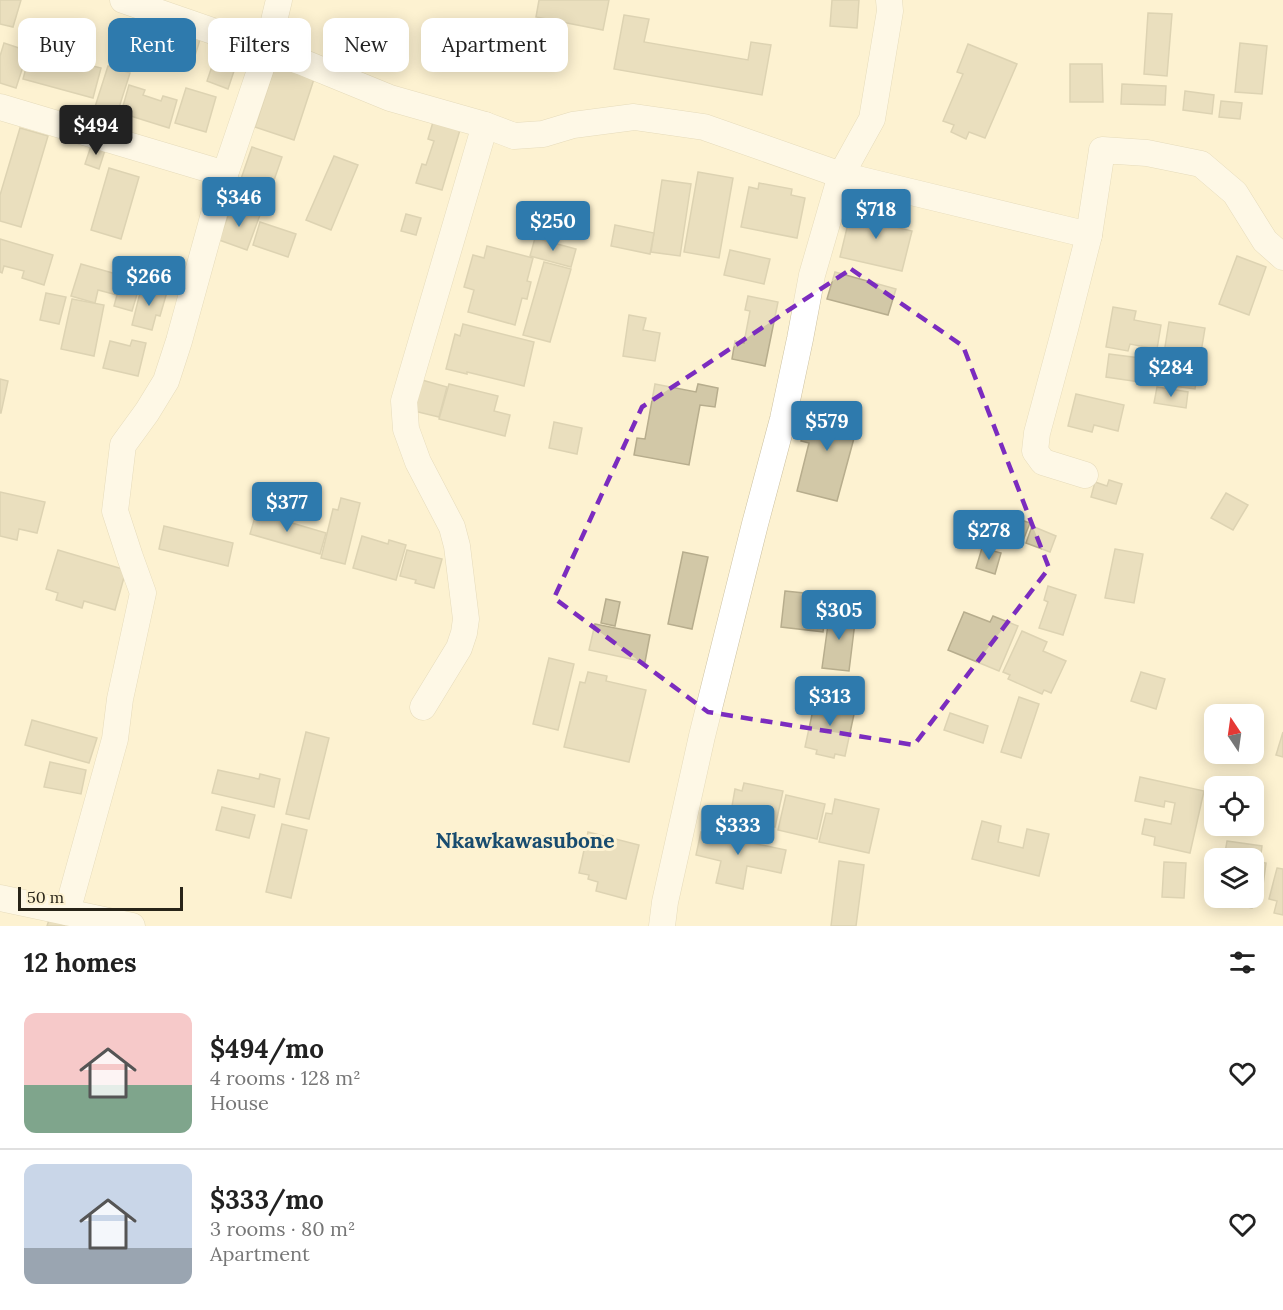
<!DOCTYPE html>
<meta charset="utf-8">
<style>
:root{--surface:#fff;--page:#f6f6f6;--text:#222;--muted:#767676;--line:#e0e0e0;--accent:#2e7aad}
body{margin:0;font-family:Lora,serif;background:var(--page);color:var(--text);height:100vh;display:flex;flex-direction:column;font-size:22px;white-space:nowrap}
*{box-sizing:border-box;margin:0}
p{font-size:20px;color:var(--muted)}
.icon{flex:none;width:33px;height:33px;fill:none;stroke:currentColor;stroke-width:2;stroke-linecap:round;stroke-linejoin:round}
.map{position:relative;height:926px;overflow:hidden}
.details{display:flex;flex-direction:column;background:var(--surface);flex:1}
.details>*{flex:none}
.banner{position:absolute;left:18px;top:18px;width:600px;height:54px;display:flex;gap:12px}
.needle{width:39px;rotate:347deg}
.buttons{position:absolute;left:1204px;top:704px;display:grid;gap:12px}
.buttons a{display:grid;place-items:center;width:60px;height:60px;border-radius:12px;background:var(--surface);box-shadow:0 3px 15px #0003;font-size:30px}
.scale{position:absolute;left:18px;bottom:15px;width:165px;box-sizing:border-box;padding-left:6px;border:3px solid #282418;border-top:0;font-size:16px;line-height:21px;white-space:nowrap;color:#282418;-webkit-text-stroke:4px #fdf2d1;paint-order:stroke}
.price{position:absolute;translate:-50% -51px;padding:0 14px;border-radius:6px;background:var(--accent);color:#fff;font-size:20px;line-height:39px;filter:drop-shadow(0 2px 3px #0008)}
.price::after{content:'';position:absolute;left:50%;top:36px;width:18px;height:14px;margin-left:-9px;background:inherit;clip-path:polygon(0 0,100% 0,50% 100%)}
.price.current{background:#222;color:#fff}
ul{padding:0;list-style:none}
li{display:flex;align-items:center;gap:18px;height:150px;padding:0 24px}
li+li{border-top:2px solid var(--line)}
li span{display:grid;place-items:center;flex:none;width:168px;height:120px;border-radius:12px;color:#555}
li>.icon{margin-inline-start:auto}
span .icon{width:72px;height:72px;fill:#fffc;stroke-width:1}
li b{font-size:26px}
h2{display:flex;justify-content:space-between;align-items:center;height:72px;padding:0 24px;font-size:26px}
.chip{padding:0 21px;border-radius:12px;background:var(--surface);box-shadow:0 3px 15px #0003;font-size:21px;line-height:54px}
.chip.current{background:var(--accent);color:#fff}
.map>svg:first-child{display:block}
.building{fill:#d2c8a7;stroke:#b7ad8d;stroke-width:1.5}
.lines{fill:none;stroke-linecap:round;stroke-linejoin:round}
.street-casing{stroke:#cbc0a0;stroke-width:27}
.street{stroke:#fff;stroke-width:26}
.marked{fill:none;stroke:#7b2cbf;stroke-width:4.5;stroke-dasharray:12 8;stroke-linejoin:round}
.labels{text-anchor:middle;dominant-baseline:central;stroke-width:6;stroke-linejoin:round;paint-order:stroke}
.quarter-label{font-size:21px;font-weight:bold;fill:#184c6f;stroke:#fdf2d1}
</style>
<div class="map">
<svg width="1283" height="926" viewBox="0 0 1283 926">
<rect width="100%" height="100%" fill="#fdf2d1"/>
<g class="building">
<path d="M0 0H21L13 27 0 24Z"/>
<path d="M539 0H609L603 30 536 17Z"/>
<path d="M832 0H859L857 28 830 26Z"/>
<path d="M1148 13 1172 14 1167 76 1144 74Z"/>
<path d="M624 15 649 19 644 42 748 60 751 42 771 45 762 95 614 69Z"/>
<path d="M162 18 203 30 192 65 151 53Z"/>
<path d="M4 43 28 51 16 88 0 83V56Z"/>
<path d="M220 43 241 50 228 89 207 81Z"/>
<path d="M1240 43 1267 46 1262 94 1235 92Z"/>
<path d="M968 44 1017 64 985 138 969 132 966 139 951 132 954 125 943 121 963 74 957 72Z"/>
<path d="M32 47 56 53 53 64 79 71 81 63 101 68 93 98 23 79Z"/>
<path d="M276 63 315 76 294 140 255 127Z"/>
<path d="M1070 64H1102L1103 102H1070Z"/>
<path d="M108 66 130 73 116 117 94 110Z"/>
<path d="M1122 84 1166 86 1165 105 1121 104Z"/>
<path d="M129 85 145 90 143 95 161 101 163 96 177 100 169 128 121 113Z"/>
<path d="M186 88 216 97 206 132 175 123Z"/>
<path d="M1185 91 1214 95 1212 114 1183 110Z"/>
<path d="M1221 101 1242 103 1240 119 1219 117Z"/>
<path d="M433 122 460 130 442 190 416 183 422 164 426 165 434 141 428 139Z"/>
<path d="M20 128 48 136 21 227 0 221V195Z"/>
<path d="M92 143 106 147 99 169 85 164Z"/>
<path d="M252 147 282 157 262 215 232 205Z"/>
<path d="M334 156 358 165 331 230 306 220Z"/>
<path d="M109 168 139 177 121 239 91 230Z"/>
<path d="M698 172 733 178 719 258 684 252Z"/>
<path d="M662 180 691 184 680 256 651 252Z"/>
<path d="M759 183 792 189 791 195 805 198 797 238 741 227 749 187 758 189Z"/>
<path d="M523 203 577 214 572 234 519 222Z"/>
<path d="M232 205 260 215 247 250 219 240Z"/>
<path d="M852 207 897 218 895 227 912 231 902 271 840 257Z"/>
<path d="M406 214 421 218 416 235 401 231Z"/>
<path d="M260 222 296 234 288 257 253 245Z"/>
<path d="M615 225 654 233 650 254 611 246Z"/>
<path d="M535 238 576 249 571 267 530 256Z"/>
<path d="M0 239 53 255 44 285 22 278 24 271 4 266 2 273 0 272Z"/>
<path d="M487 246 533 258 527 281 531 282 527 299 522 298 515 325 468 312 474 290 464 287 473 255 484 258Z"/>
<path d="M730 250 770 259 764 284 724 275Z"/>
<path d="M1237 256 1266 267 1249 315 1219 304Z"/>
<path d="M544 262 571 269 550 342 523 335Z"/>
<path d="M81 264 141 281 132 311 114 306 117 295 98 290 95 303 71 296Z"/>
<path d="M835 272 896 289 888 315 827 299Z"/>
<path d="M142 285 167 292 160 316 156 315 152 330 132 325Z"/>
<path d="M46 293 66 297 59 324 40 320Z"/>
<path d="M748 296 778 302 765 366 732 359 735 341 744 343 750 311 745 310Z"/>
<path d="M72 299 104 305 94 356 61 349Z"/>
<path d="M1113 307 1136 311 1134 320 1161 325 1157 349 1130 344 1128 351 1106 347Z"/>
<path d="M629 315 646 318 643 330 660 333 655 361 623 356Z"/>
<path d="M1169 322 1205 328 1195 389 1159 384Z"/>
<path d="M463 324 534 342 524 386 467 372V374L446 369 455 334 460 336Z"/>
<path d="M132 340 146 343 138 376 103 368 110 341 130 346Z"/>
<path d="M1109 354 1156 360 1153 384 1106 377Z"/>
<path d="M0 379 8 381 1 413H0Z"/>
<path d="M422 380 447 387 439 417 414 411Z"/>
<path d="M449 384 498 396 494 411 510 415 505 436 439 419Z"/>
<path d="M655 384 696 392 698 384 718 388 715 407 700 405 689 465 634 455 637 438 645 439Z"/>
<path d="M1157 387 1188 392 1186 408 1154 403Z"/>
<path d="M1076 394 1124 405 1118 431 1094 425 1092 432 1068 426Z"/>
<path d="M819 405 860 416 837 501 797 491 809 443 801 441 808 417 816 419Z"/>
<path d="M554 422 582 428 577 454 549 448Z"/>
<path d="M1109 480 1122 484 1116 504 1091 497 1095 482 1107 486Z"/>
<path d="M261 489 280 495 275 511 256 505Z"/>
<path d="M0 492 45 502 37 533 19 529 17 540 0 536Z"/>
<path d="M1226 493 1248 505 1233 530 1211 518Z"/>
<path d="M341 498 360 503 345 564 321 558 333 509 338 510Z"/>
<path d="M257 510 276 515 275 518 326 533 320 554 250 534Z"/>
<path d="M1015 518 1030 523 1022 543 1007 537Z"/>
<path d="M164 526 233 543 228 566 159 549Z"/>
<path d="M1032 526 1056 536 1050 552 1026 543Z"/>
<path d="M362 536 388 544 389 540 406 545 396 580 353 568Z"/>
<path d="M982 548 1001 553 995 574 976 568Z"/>
<path d="M1115 549 1143 554 1134 603 1105 598Z"/>
<path d="M58 550 126 570 115 610 84 601 82 608 56 600 58 593 46 589Z"/>
<path d="M407 550 442 559 434 588 415 583 416 580 400 576Z"/>
<path d="M683 552 708 557 692 629 668 624Z"/>
<path d="M1048 586 1076 595 1063 635 1039 628 1048 602 1044 600Z"/>
<path d="M785 591 804 593V598L827 601 823 632 781 627Z"/>
<path d="M606 599 620 602 615 626 601 623Z"/>
<path d="M830 610 856 614 849 671 822 668Z"/>
<path d="M964 612 990 622 993 616 1018 626 999 671 948 650Z"/>
<path d="M595 624 650 635 645 662 589 650Z"/>
<path d="M1022 631 1047 642 1043 651 1066 661 1051 693 1044 690 1042 694 1008 679 1010 675 1003 672Z"/>
<path d="M549 658 574 664 558 730 533 724Z"/>
<path d="M588 672 607 676 606 681 646 690 629 762 564 747 580 682 585 683Z"/>
<path d="M1141 672 1165 679 1156 709 1131 701Z"/>
<path d="M816 696 856 705 845 756 835 754 834 758 816 754 817 750 805 747Z"/>
<path d="M1019 697 1039 704 1021 758 1001 752Z"/>
<path d="M950 713 988 726 983 743 944 730Z"/>
<path d="M32 720 97 738 89 763 25 745Z"/>
<path d="M306 732 329 738 309 819 286 814Z"/>
<path d="M1283 732V757L1276 755Z"/>
<path d="M50 762 86 770 81 794 44 787Z"/>
<path d="M218 770 259 779 260 774 280 779 274 807 212 793Z"/>
<path d="M1140 777 1204 791 1190 853 1154 845 1155 837 1142 834 1145 819 1171 824 1175 803 1165 801 1164 807 1135 801Z"/>
<path d="M744 783 783 791 775 827 737 819 739 807 732 806 735 789 742 791Z"/>
<path d="M786 795 825 804 817 839 778 830Z"/>
<path d="M835 799 879 809 869 853 819 842 826 813 832 814Z"/>
<path d="M222 807 255 815 249 838 216 830Z"/>
<path d="M982 821 1001 826 998 842 1023 848 1027 829 1049 834 1039 876 972 859Z"/>
<path d="M282 824 307 830 291 898 266 892Z"/>
<path d="M716 824 739 829 737 840 786 850 781 873 747 866 743 889 716 883 721 861 696 855 701 832 713 835Z"/>
<path d="M588 832 639 845 626 899 596 891 598 882 588 879 589 875 579 873Z"/>
<path d="M1227 841 1262 846 1260 862 1266 863 1261 900 1254 899 1252 908 1217 902 1218 897H1254V858H1224Z"/>
<path d="M839 861 864 865 856 926H831Z"/>
<path d="M1164 862 1186 863 1184 898 1162 897Z"/>
<path d="M1277 868 1283 869V915L1274 913 1277 901 1269 899Z"/>
<path d="M49 920 65 924 64 926H47Z"/>
</g>
<g class="lines">
<g class="street-casing">
<g id="street">
<path d="M123 0 302 62 390 98 485 125 514 136 543 134 573 125 634 117 704 127 841 175 1089 235"/>
<path d="M0 107 225 174"/>
<path d="M1085 475 1043 462 1035 451 1037 433 1065 329 1089 235 1102 150 1147 153 1201 164 1235 193 1265 241 1283 257"/>
<path d="M423 707 459 648 464 633 466 619 457 546 452 527 418 462 406 429 404 401 485 125"/>
<path d="M0 898 132 926"/>
<path d="M67 912 115 739 120 699 143 593 130 557 115 511 123 445 147 412 166 381 179 341 225 174 267 50 279 0"/>
<path d="M662 926 665 902 702 736 755 524 783 419 800 339 812 275 841 175 872 119 890 11 889 0"/>
</g>
</g>
<use href="#street" class="street"/>
</g>
<path d="M0 0H1283V926H0ZM851 269 963 346 1049 568 914 745 708 712 554 598 642 407Z" fill="#fdf2d1" fill-opacity=".55" fill-rule="evenodd"/>
<path class="marked" d="M851 269 963 346 1049 568 914 745 708 712 554 598 642 407Z"/>
<g class="labels">
<g class="quarter-label">
<text x="525" y="840">Nkawkawasubone</text>
</g>
</g>
</svg>
<div class="buttons">
<a><svg class="needle" viewBox="-14 -14 28 28"><path d="M0-13l5 13h-10z" fill="#e53935"/><path d="M0 13l5-13h-10z" fill="#767676"/></svg></a>
<a><svg class="icon" aria-label="locate" viewBox="0 0 24 24"><circle cx="12" cy="12" r="6"/><path d="M12 2v4M12 18v4M2 12h4M18 12h4"/></svg></a>
<a><svg class="icon" aria-label="layers" viewBox="0 0 24 24"><path d="M12 4l9 5-9 5-9-5zM3 14l9 5 9-5"/></svg></a>
</div>
<div class="scale">50 m</div>
<b class="price current" style="left:96px;top:156px">$494</b>
<b class="price" style="left:239px;top:228px">$346</b>
<b class="price" style="left:876px;top:240px">$718</b>
<b class="price" style="left:553px;top:252px">$250</b>
<b class="price" style="left:149px;top:307px">$266</b>
<b class="price" style="left:1171px;top:398px">$284</b>
<b class="price" style="left:827px;top:452px">$579</b>
<b class="price" style="left:287px;top:533px">$377</b>
<b class="price" style="left:989px;top:561px">$278</b>
<b class="price" style="left:839px;top:641px">$305</b>
<b class="price" style="left:830px;top:727px">$313</b>
<b class="price" style="left:738px;top:856px">$333</b>
<div class="banner">
<a class="chip">Buy</a>
<a class="chip current">Rent</a>
<a class="chip">Filters</a>
<a class="chip">New</a>
<a class="chip">Apartment</a>
</div>
</div>
<section class="details">
<h2>12 homes<svg class="icon" aria-label="filters" viewBox="0 0 24 24"><path d="M4 7h16M4 17h16"/><circle cx="9" cy="7" r="2"/><circle cx="15" cy="17" r="2"/></svg></h2>
<ul>
<li><span style="background:linear-gradient(#f6c9c9 60%,#7fa58c 0)"><svg class="icon" aria-label="home" viewBox="0 0 24 24"><path d="M3 11l9-7 9 7M6 9v11h12V9"/></svg></span><div><b>$494/mo</b><p>4 rooms · 128 m²</p><p>House</p></div><svg class="icon" aria-label="heart" viewBox="0 0 24 24"><path d="M12 20l-8-8c-3-5 5-10 8-4 3-6 11-1 8 4z"/></svg></li>
<li><span style="background:linear-gradient(#c9d6e8 70%,#9aa5b1 0)"><svg class="icon" aria-label="home" viewBox="0 0 24 24"><path d="M3 11l9-7 9 7M6 9v11h12V9"/></svg></span><div><b>$333/mo</b><p>3 rooms · 80 m²</p><p>Apartment</p></div><svg class="icon" aria-label="heart" viewBox="0 0 24 24"><path d="M12 20l-8-8c-3-5 5-10 8-4 3-6 11-1 8 4z"/></svg></li>
</ul>
</section>
